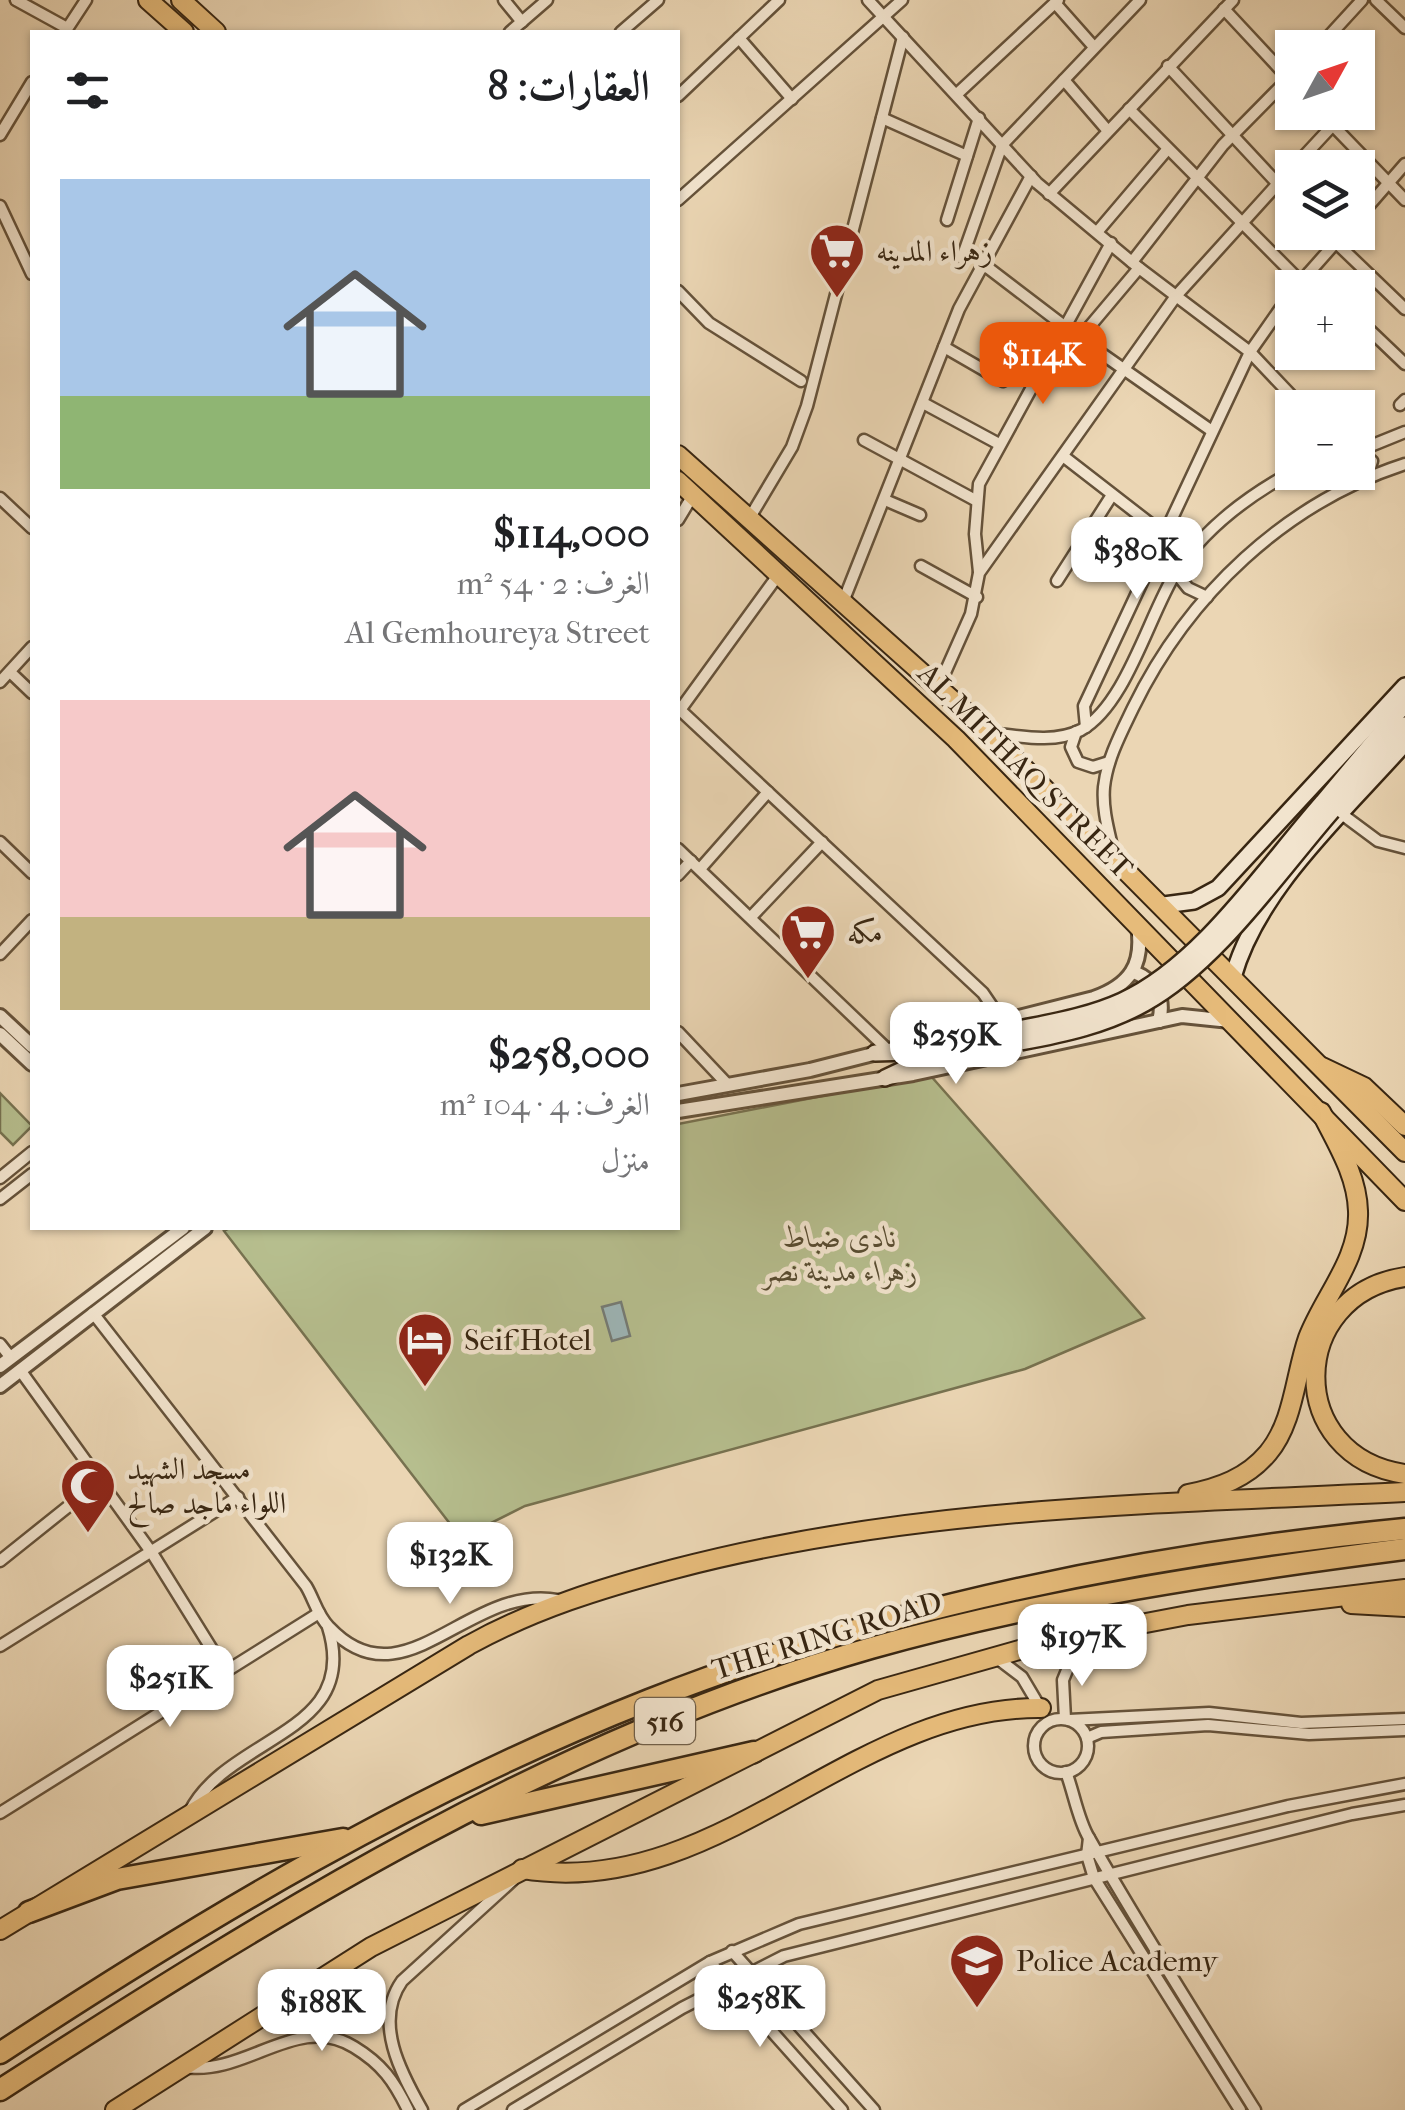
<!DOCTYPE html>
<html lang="ar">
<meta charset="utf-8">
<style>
:root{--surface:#fff;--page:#f2f2f2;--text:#202124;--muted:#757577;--accent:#ea580c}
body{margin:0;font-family:"IM FELL French Canon",Amiri,serif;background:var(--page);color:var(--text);direction:rtl;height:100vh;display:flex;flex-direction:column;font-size:38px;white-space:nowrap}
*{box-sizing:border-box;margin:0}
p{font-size:32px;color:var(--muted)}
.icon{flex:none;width:55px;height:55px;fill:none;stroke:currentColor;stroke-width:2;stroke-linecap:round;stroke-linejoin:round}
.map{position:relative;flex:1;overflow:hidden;direction:ltr}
.side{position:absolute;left:30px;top:30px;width:650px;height:1200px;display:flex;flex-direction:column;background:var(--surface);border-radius:0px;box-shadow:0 2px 8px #0004;direction:rtl}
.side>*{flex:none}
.needle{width:65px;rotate:50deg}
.buttons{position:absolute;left:1275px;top:30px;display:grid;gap:20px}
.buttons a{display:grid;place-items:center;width:100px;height:100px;border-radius:0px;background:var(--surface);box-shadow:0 2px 8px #0004;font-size:50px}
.price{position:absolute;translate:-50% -85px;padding:0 22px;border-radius:20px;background:#fff;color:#222;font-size:32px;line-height:65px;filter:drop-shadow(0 2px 5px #0008)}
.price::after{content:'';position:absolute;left:50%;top:60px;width:30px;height:22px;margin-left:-15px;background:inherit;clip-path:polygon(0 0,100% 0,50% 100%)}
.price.selected{background:var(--accent);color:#fff}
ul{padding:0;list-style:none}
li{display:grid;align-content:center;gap:20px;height:530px;padding:0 30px}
li span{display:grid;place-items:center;height:310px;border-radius:0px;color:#555}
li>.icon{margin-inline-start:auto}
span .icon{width:180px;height:180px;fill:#fffc;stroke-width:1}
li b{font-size:42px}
h2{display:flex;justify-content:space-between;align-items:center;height:120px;padding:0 30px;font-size:42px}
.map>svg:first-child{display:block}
.green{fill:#b6be8e;stroke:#777250;stroke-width:2.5}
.water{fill:#9db6b8;stroke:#757c76;stroke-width:2.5}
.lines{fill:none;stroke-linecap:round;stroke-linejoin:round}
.minor-casing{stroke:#65523a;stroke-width:15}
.tertiary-casing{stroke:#65523a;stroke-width:18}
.secondary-casing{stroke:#382612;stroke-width:20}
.primary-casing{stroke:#382612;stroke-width:22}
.trunk-casing{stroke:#382612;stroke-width:22}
.motorway-casing{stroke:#382612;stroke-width:25}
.minor{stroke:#f2e4ce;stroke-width:10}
.tertiary{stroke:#f2e4ce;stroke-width:12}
.secondary{stroke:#f2e4ce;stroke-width:15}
.primary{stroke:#e6bb7a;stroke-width:18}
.trunk{stroke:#e6bb7a;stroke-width:18}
.motorway{stroke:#e6bb7a;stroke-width:20}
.secondary-bridge-casing{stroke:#382612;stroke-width:20;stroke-linecap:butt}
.secondary-bridge{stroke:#f2e4ce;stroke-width:15}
.labels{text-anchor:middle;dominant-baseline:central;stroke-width:9;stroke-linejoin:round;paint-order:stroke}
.shield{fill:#f2e4ce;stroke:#705f4a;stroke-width:2.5}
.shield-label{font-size:28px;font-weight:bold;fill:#382612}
.poi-label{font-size:30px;fill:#382612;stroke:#f2e4ce;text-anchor:start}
.street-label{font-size:30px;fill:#382612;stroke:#f2e4ce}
.park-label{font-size:30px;font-style:italic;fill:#584c31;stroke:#f2e4ce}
</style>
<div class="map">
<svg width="1405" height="2110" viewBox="0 0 1405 2110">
<rect width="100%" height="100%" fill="#ebd6b4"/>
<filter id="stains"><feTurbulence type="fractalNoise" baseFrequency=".002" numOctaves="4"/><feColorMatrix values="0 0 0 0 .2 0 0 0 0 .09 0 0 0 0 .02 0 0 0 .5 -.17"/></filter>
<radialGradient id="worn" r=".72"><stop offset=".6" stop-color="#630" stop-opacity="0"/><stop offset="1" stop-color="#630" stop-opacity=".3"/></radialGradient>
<g class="green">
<path d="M930 1075 1144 1318 1025 1369 525 1506 461 1538 224 1231 230 1228H678V1124Z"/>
<path d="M0 1093 32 1126 13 1145 0 1132Z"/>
</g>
<path class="water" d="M621 1302 630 1336 612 1341 602 1307Z"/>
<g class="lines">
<g class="minor-casing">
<g id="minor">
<path d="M16 0 67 28"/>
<path d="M504 0 522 22"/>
<path d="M868 0 1037 183 1139 268 1250 352 1303 408"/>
<path d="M1376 0 1405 28"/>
<path d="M1055 3 1094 47"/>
<path d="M1224 9 1292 82"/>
<path d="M65 32 86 0"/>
<path d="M510 32 547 0"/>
<path d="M621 32 658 0"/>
<path d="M739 38 792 99"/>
<path d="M1318 48 1362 0"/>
<path d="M1168 66 1292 199"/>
<path d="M1064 80 1108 131"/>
<path d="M957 94 1058 0"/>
<path d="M678 96 779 0"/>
<path d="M1129 109 1301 282"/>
<path d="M1320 112 1405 200"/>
<path d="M882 118 967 156"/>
<path d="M0 135 32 82"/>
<path d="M1293 168 1332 126"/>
<path d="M1049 194 1233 0"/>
<path d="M678 200 902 0"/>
<path d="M0 206 32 274"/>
<path d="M1358 218 1405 164"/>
<path d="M947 220 979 118"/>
<path d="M1098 231 1166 151"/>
<path d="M1325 232 1405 309"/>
<path d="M962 258 1002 145 1140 0"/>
<path d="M1132 262 1223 145 1292 75"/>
<path d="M983 264 1080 338 1139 268"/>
<path d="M1309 273 1325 288"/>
<path d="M1299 284 1345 232"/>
<path d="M678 291 709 323 801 381"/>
<path d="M1358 319 1405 364"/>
<path d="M944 347 1003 381"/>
<path d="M1095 349 1212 431"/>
<path d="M923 403 999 444"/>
<path d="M1400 405 1405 400"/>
<path d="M864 440 977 501"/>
<path d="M1358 451 1405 432"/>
<path d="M1358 451 1372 461 1367 477"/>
<path d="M1063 456 1165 535"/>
<path d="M0 498 32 528"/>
<path d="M885 500 920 515"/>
<path d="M749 519 792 447 807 406 903 37"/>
<path d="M678 520 693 495"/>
<path d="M921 566 977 597"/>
<path d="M979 572 975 534 979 484 1111 243"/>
<path d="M1176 573 1188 588 1207 597"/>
<path d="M1057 581 1112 495"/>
<path d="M843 602 959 309 1031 176"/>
<path d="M10 672 32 693"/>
<path d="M0 682 32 647"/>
<path d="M939 686 971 614 979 573 1176 296 1292 168"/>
<path d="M678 708 983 993 1002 1021"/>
<path d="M680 710 779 574"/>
<path d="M1086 727 1084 706 1250 352 1292 292"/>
<path d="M1076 732 1071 747 1078 762 1093 767 1109 762"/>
<path d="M990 733C1019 736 1054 744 1081 730 1126 705 1149 615 1176 572 1204 529 1248 496 1292 472"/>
<path d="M1343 815 1378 841 1405 848"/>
<path d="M0 842 32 873"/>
<path d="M678 849 887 1049"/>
<path d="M1114 855C1109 832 1102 810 1104 787 1107 759 1121 733 1133 708 1188 595 1285 503 1405 464"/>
<path d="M700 869 768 792"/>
<path d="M678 875 691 861"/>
<path d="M751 917 822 842"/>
<path d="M0 954 32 920"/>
<path d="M678 1032 728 1085"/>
<path d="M0 1178 32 1152"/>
<path d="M0 1199 32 1174"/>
<path d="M93 1313 306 1586C314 1599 317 1615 329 1627 404 1707 468 1583 558 1600"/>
<path d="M0 1344 11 1358"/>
<path d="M20 1370 152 1553 226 1672"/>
<path d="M0 1561 100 1481"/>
<path d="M0 1646 238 1497"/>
<path d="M993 1655 1022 1677 1041 1709"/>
<circle cx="1061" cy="1746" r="27"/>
<path d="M1065 1719 1063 1680 1081 1636"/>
<path d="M1069 1720 1209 1713 1301 1723 1405 1719"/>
<path d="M1087 1738 1101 1732 1208 1725 1309 1734 1405 1730"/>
<path d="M1066 1772C1074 1793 1078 1820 1089 1838 1141 1930 1199 2020 1255 2110"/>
<path d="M0 1813 319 1613"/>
<path d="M189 1813C227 1735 362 1735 328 1627"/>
<path d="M1089 1838 1087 1855 1094 1878 1240 2110"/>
<path d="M732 1951 874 2110"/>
<path d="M710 1962 842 2110"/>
<path d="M185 2067C247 2076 297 2012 354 2047 382 2064 394 2081 408 2110"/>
<path d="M422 2110C401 2073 373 2022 402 1981L513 1880"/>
<path d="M464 2110 710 1962 799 1924 1288 1806 1405 1784"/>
<path d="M513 2110 682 2008 784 1956 1352 1814 1405 1805"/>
</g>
</g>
<g class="tertiary-casing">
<g id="tertiary">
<path d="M1134 972C1156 981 1165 998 1159 1021"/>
<path d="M0 1016 32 1046"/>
<path d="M0 1034 32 1064"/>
<path d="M678 1094 810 1070 1094 998C1130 985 1144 965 1138 926"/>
<path d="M678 1111 913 1074 1182 1016 1230 1021"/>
<path d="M0 1366 183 1228"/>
<path d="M0 1386 205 1228"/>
</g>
</g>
<g class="secondary-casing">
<g id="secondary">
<path d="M1322 803 1405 704"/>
<path d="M1332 811 1405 725"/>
<path d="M1164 905 1194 901 1218 888 1405 686"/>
<path d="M1233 977C1258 888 1344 812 1405 743"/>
<path d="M875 1053 909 1052 1019 1029"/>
<path d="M885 1078 919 1062 1021 1042"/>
</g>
</g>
<g class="primary-casing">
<g id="primary">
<path d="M148 0 184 32"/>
<path d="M181 0 216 32"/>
<path d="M678 455 989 733 1405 1152"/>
<path d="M678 481 956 739 1405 1201"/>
</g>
</g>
<g class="trunk-casing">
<g id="trunk">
<path d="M1322 1067 1364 1087 1405 1126"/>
<path d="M1405 1277C1287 1295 1284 1457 1405 1474"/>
<path d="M1188 1494C1219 1488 1247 1478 1268 1453 1294 1422 1295 1375 1308 1338 1324 1296 1360 1259 1358 1211 1357 1175 1337 1144 1321 1112"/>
<path d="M1351 1604 1405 1607"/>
<path d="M522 1869C717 1902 851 1706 1041 1708"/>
<path d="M0 1930 469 1645C534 1609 602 1588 674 1569 913 1506 1160 1504 1405 1492"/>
<path d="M115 2110 371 1947 878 1690 1051 1641 1188 1615 1405 1589"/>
</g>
</g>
<g class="motorway-casing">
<g id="motorway">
<path d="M481 1814 754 1752"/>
<path d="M29 1912 117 1879 343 1839"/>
<path d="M0 2053C205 1918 420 1790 649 1700 890 1605 1148 1554 1405 1529"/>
<path d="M0 2090C274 1913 554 1739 871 1648 1045 1599 1226 1572 1405 1549"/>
</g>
</g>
<use href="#minor" class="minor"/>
<use href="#tertiary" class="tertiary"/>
<use href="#secondary" class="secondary"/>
<use href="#primary" class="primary"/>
<use href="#trunk" class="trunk"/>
<use href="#motorway" class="motorway"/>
<g class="secondary-bridge-casing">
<g id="secondary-bridge">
<path d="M1019 1029C1053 1022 1089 1016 1122 1001 1201 965 1265 868 1322 803"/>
<path d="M1021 1042C1064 1034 1106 1025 1145 1003 1217 963 1278 873 1332 811"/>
</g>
</g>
<use href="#secondary-bridge" class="secondary-bridge"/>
</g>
<defs>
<g id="supermarket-pin" transform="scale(2.875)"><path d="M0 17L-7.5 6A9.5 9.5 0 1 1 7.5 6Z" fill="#8f2418" stroke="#f2e4ce"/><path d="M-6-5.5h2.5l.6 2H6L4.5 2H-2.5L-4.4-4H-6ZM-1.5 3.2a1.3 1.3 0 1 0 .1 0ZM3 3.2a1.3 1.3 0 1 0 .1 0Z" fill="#fff"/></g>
<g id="hotel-pin" transform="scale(2.875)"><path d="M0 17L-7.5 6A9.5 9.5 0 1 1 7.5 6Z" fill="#8f2418" stroke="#f2e4ce"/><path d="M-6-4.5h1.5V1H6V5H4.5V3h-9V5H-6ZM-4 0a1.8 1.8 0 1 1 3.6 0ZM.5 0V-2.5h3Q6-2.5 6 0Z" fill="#fff"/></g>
<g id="mosque-pin" transform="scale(2.875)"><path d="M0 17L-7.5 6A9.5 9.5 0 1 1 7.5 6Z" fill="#8f2418" stroke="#f2e4ce"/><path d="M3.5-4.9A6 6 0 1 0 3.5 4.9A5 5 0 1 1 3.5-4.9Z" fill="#fff"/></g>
<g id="university-pin" transform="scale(2.875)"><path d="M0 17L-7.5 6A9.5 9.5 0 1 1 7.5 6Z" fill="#8f2418" stroke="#f2e4ce"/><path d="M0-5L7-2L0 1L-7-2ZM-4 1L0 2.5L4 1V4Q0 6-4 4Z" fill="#fff"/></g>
</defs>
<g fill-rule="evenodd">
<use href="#supermarket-pin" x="837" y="251"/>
<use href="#supermarket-pin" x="808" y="932"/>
<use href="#hotel-pin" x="425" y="1340"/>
<use href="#mosque-pin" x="88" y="1486"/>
<use href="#university-pin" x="977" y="1961"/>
</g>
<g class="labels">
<rect class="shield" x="635" y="1698" width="60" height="46" rx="8"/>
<g class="shield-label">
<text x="665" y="1721">516</text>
</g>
<g class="poi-label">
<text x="876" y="251">زهراء المدينه</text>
<text x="847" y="932">مكه</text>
<text x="464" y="1340">Seif Hotel</text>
<text x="127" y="1469">مسجد الشهيد<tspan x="127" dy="34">اللواء ماجد صالح</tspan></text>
<text x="1016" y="1961">Police Academy</text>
</g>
<g class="street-label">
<text transform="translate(1025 771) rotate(45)">AL MITHAQ STREET</text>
<text transform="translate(827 1636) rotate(-17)">THE RING ROAD</text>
</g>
<g class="park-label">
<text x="840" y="1237">نادى ضباط<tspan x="840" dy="34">زهراء مدينة نصر</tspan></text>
</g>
</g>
<rect width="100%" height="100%" filter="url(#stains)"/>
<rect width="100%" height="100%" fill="url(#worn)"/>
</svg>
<div class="buttons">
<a><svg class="needle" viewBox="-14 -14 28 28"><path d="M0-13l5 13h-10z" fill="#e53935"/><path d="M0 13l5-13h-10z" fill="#757577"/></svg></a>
<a><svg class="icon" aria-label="layers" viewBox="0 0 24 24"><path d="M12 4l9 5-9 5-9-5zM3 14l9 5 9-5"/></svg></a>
<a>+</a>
<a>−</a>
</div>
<b class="price selected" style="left:1043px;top:407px">$114K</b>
<b class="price" style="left:1137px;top:602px">$380K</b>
<b class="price" style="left:956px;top:1087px">$259K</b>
<b class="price" style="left:450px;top:1607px">$132K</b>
<b class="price" style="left:1082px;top:1689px">$197K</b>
<b class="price" style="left:170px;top:1730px">$251K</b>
<b class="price" style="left:760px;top:2050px">$258K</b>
<b class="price" style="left:322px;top:2054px">$188K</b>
<section class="side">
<h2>العقارات: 8<svg class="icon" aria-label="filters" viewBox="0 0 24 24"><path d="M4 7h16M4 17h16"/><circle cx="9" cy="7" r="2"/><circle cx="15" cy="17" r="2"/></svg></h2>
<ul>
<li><span style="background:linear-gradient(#a9c7e8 70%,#8fb573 0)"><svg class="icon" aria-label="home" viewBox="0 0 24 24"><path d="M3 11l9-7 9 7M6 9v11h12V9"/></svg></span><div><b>$114,000</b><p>الغرف: 2 · 54 m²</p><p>Al Gemhoureya Street</p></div></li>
<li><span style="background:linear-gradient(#f6c9c9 70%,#c2b280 0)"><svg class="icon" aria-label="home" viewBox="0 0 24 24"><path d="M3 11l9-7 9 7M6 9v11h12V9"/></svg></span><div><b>$258,000</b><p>الغرف: 4 · 104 m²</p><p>منزل</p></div></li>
</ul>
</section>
</div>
